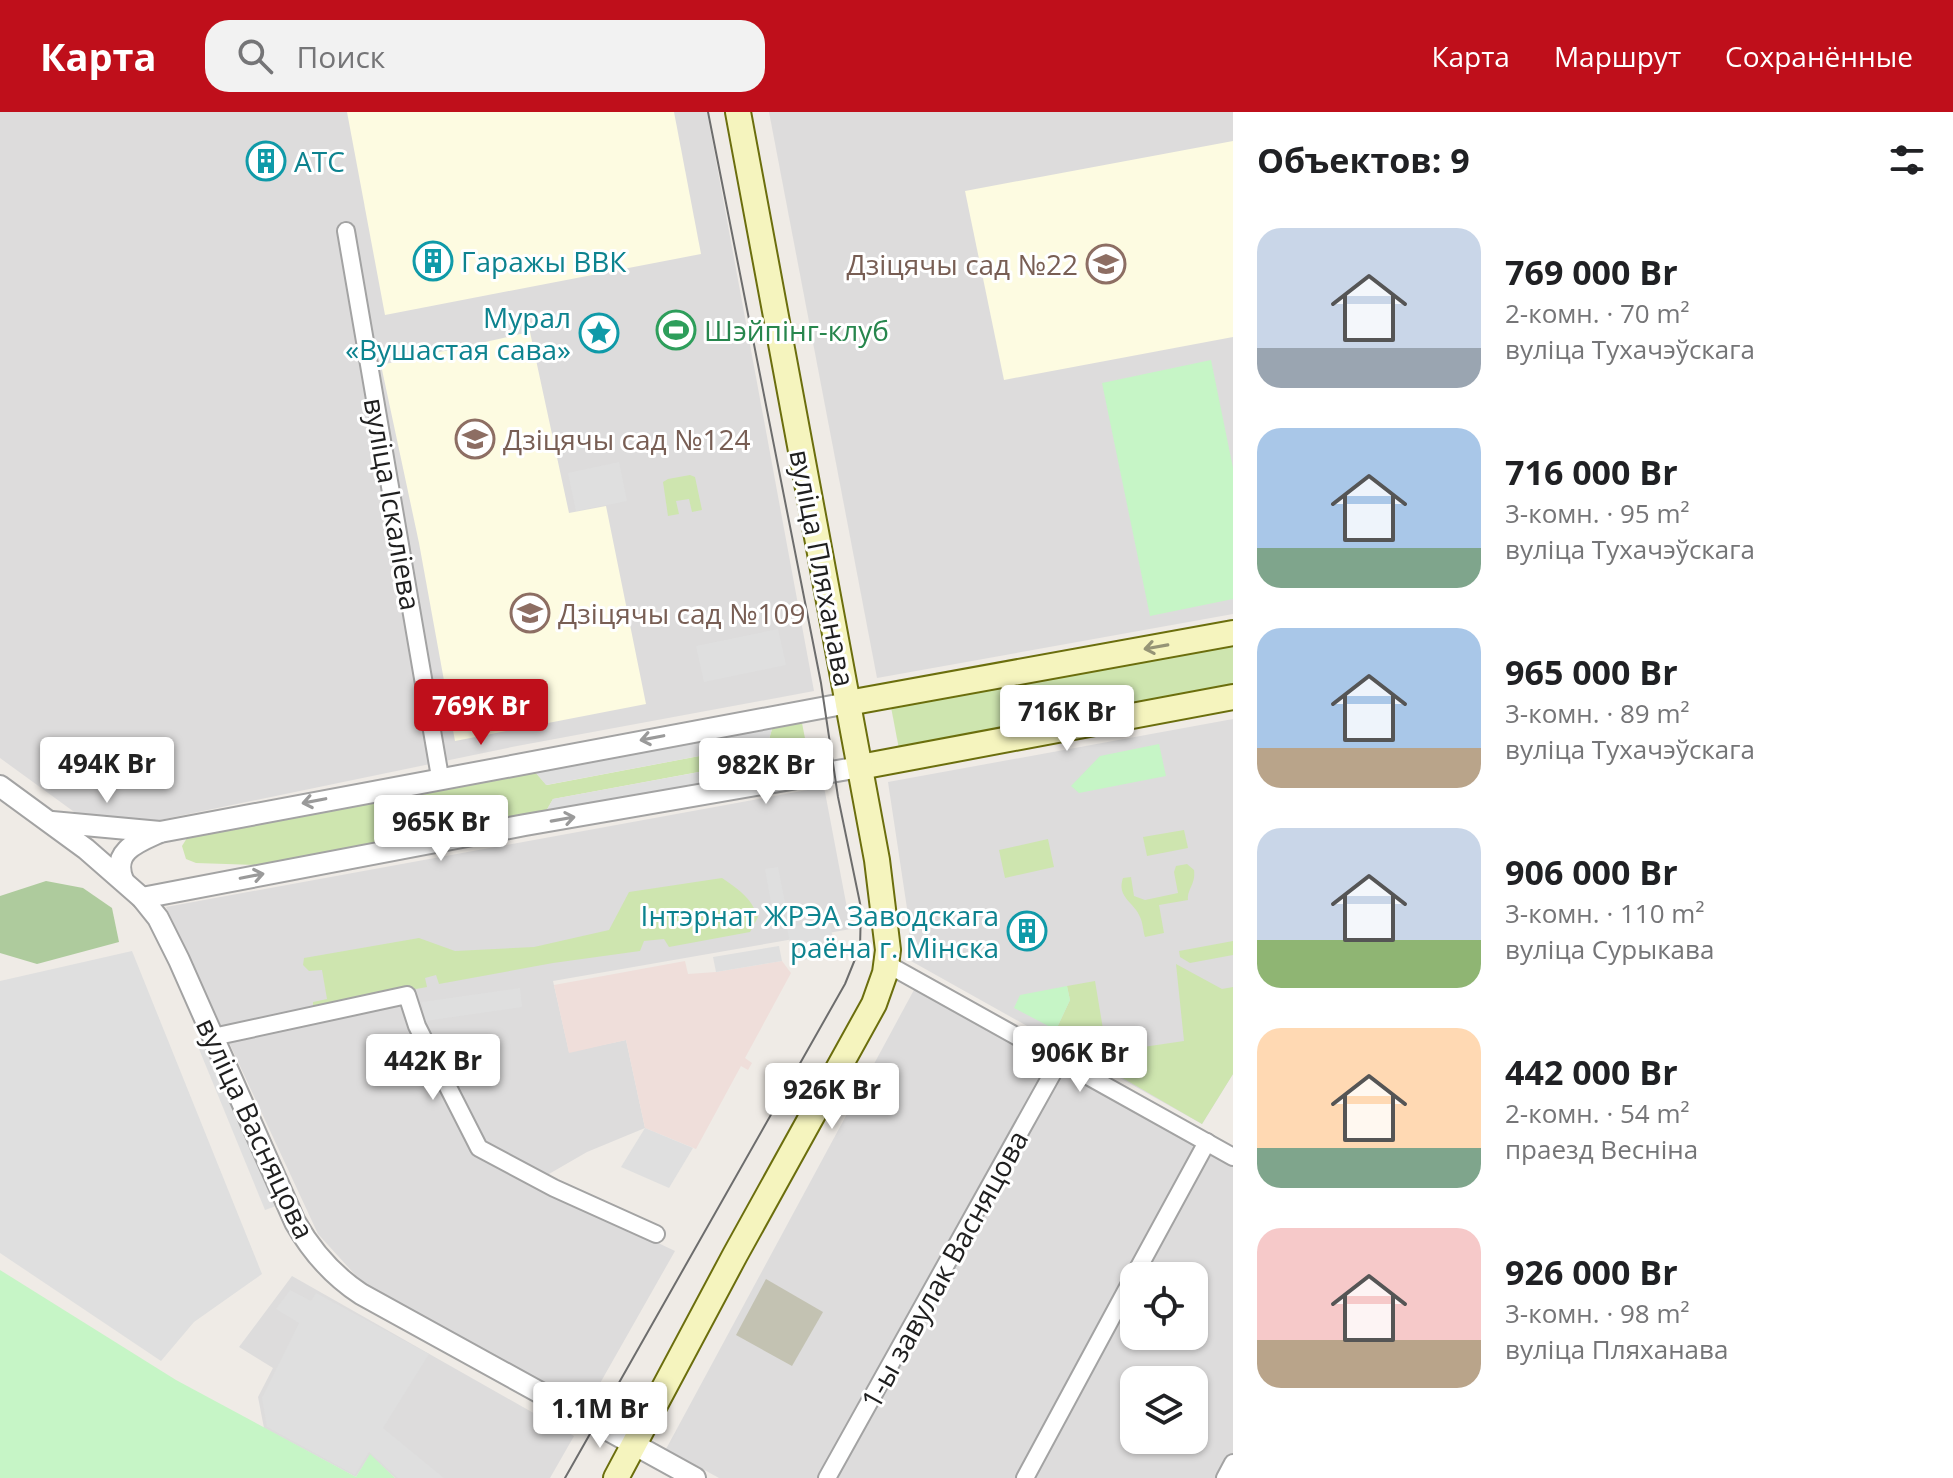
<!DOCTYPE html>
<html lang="ru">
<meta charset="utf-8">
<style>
:root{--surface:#fff;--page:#f2f2f2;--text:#202124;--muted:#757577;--accent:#bf0f1b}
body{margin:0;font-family:"Open Sans",sans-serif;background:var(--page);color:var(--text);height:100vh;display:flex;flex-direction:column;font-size:30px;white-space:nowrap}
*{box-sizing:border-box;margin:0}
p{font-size:26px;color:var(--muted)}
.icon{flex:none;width:44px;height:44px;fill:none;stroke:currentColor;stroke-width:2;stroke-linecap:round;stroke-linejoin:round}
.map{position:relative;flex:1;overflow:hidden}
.details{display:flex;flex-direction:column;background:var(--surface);width:720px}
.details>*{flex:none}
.controls{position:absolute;left:1120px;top:1150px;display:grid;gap:16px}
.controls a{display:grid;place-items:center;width:88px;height:88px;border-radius:16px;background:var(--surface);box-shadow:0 2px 6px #0004;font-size:40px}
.price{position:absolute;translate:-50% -68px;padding:0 18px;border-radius:8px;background:#fff;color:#222;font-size:26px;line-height:52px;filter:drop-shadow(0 2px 4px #0008)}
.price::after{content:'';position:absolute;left:50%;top:48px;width:24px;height:18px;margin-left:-12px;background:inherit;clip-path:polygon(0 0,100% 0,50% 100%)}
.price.selected{background:var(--accent);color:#fff}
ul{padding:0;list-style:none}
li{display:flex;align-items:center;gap:24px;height:200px;padding:0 24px}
li span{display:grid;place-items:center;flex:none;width:224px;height:160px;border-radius:24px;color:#555}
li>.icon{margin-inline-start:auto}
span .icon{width:96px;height:96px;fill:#fffc;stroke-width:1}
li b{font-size:34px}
h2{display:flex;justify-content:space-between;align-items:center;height:96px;padding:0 24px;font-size:34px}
header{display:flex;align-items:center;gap:48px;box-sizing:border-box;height:112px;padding:0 40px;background:var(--accent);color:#fff}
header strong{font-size:38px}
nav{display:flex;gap:44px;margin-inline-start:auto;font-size:28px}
.search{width:560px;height:72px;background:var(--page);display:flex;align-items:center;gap:20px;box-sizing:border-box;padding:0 28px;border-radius:24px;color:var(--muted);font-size:30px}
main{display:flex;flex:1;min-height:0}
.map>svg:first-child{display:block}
.residential{fill:#dddcdc;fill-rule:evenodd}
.education{fill:#fdfbe1}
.military{fill:#efdeda}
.construction{fill:#c3c2b2}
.grass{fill:#cee5af}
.forest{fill:#aecb9d}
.park{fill:#c6f5c6}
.parking{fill:#dfdfdf}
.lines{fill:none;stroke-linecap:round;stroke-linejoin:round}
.minor-casing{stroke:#a3a3a3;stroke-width:20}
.tertiary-casing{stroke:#a3a3a3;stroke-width:24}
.secondary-casing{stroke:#6b6e0d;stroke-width:28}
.minor{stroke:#fff;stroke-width:16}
.tertiary{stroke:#fff;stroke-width:20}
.secondary{stroke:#f5f4be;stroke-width:24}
.tram{stroke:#6d6d6d;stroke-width:2}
.oneway{stroke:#959476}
.oneway2{stroke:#9a9a9a}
.labels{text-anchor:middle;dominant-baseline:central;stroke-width:6;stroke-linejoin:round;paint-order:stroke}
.culture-label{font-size:28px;fill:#0d838f;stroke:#fff;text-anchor:start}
.education-label{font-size:28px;fill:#785e54;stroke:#fff;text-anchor:start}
.leisure-label{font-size:28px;fill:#27864d;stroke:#fff;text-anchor:start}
.street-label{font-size:28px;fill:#1f1f1f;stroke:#fff}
</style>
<header>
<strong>Карта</strong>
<div class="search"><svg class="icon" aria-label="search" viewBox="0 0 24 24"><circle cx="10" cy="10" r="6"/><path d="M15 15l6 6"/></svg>Поиск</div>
<nav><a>Карта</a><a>Маршрут</a><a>Сохранённые</a></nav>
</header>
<main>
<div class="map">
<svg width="1233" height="1366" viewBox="0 0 1233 1366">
<rect width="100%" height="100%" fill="#efebe6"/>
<g class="residential">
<path d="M0 0H707L814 579 517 634 150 710H119L77 702 0 646Z"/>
<path d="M769 0H1233V502L877 566Z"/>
<path d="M1233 607V962L1202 1012 911 849 908 803 888 670Z"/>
<path d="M824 675 851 817 553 869 569 940 626 928 645 1016 587 1040 542 1066 538 1074 675 1139 586 1296 369 1178 318 1122 166 795Z"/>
<path d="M915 876 1233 1055V1366H719L666 1337ZM1134 1164H1194V1224H1134ZM1134 1268H1194V1328H1134Z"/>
<path d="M292 1164 574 1324 550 1366H395L370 1343 356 1365 264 1316 258 1285 273 1256 239 1235Z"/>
</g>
<g class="education">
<path d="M347 0H674L701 142 385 203Z"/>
<path d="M1233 29V225L1004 268 965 79Z"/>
<path d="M530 220 569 401 606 394 646 592 455 629 419 431 381 253Z"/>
</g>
<path class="military" d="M685 849 688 862 716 860 782 849 791 861 745 946 752 951 748 958 741 954 696 1037 645 1016 626 928 569 941 554 873Z"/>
<path class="construction" d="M766 1167 823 1200 792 1254 736 1223Z"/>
<g class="grass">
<path d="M690 363 695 365 702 398 692 400 689 387 676 389 679 402 668 404 663 370 668 367Z"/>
<path d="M1233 532V574L899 637 891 595Z"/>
<path d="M802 611 810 652 761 661 758 649 553 687 545 701 258 753 196 751 186 747 182 734 187 726 535 660 547 673 768 631 772 617Z"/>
<path d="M1184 718 1188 736 1147 744 1143 725Z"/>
<path d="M1048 727 1054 755 1005 766 999 738Z"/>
<path d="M1187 752 1194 758C1196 772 1187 777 1188 788L1159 793 1164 821 1145 825C1143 819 1143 811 1140 805 1135 791 1116 785 1123 766L1131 765 1134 784 1145 788 1178 781 1174 760 1176 754Z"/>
<path d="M722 766C738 777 751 785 758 805L750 820 669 835 664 827 644 829 640 839 553 851 439 872 436 863 425 866 427 875 313 896V890L327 887 322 858 309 859 303 853 304 846 419 826 455 839 534 835 609 818 629 780Z"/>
<path d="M1233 829V843L1190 851 1180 845 1179 839Z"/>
<path d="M1176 852 1222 877 1233 875V962L1202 1012 1095 950 1109 940 1184 929Z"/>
<path d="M1095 869 1106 935 1097 939 1056 918 1070 888 1067 874Z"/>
</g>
<path class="forest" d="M46 769 83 776 112 796 119 830 37 852 0 841V784Z"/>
<g class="park">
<path d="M1211 248 1233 356V487L1150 504 1102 271Z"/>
<path d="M1159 632 1166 664 1079 681 1071 674 1100 644Z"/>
<path d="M1067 874 1070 888 1056 918 1014 896 1020 883Z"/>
<path d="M0 1158 176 1268 356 1365 370 1342 395 1366H0Z"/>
</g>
<g class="parking">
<path d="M619 350 627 389 576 399 568 361Z"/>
<path d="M778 517 786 553 704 570 696 534Z"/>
<path d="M772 617 768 631 546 673 535 660Z"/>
<path d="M759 649 761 661 545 701 553 687Z"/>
<path d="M778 755 789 811 775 813 765 757Z"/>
<path d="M829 807 836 841 794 850 787 816Z"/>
<path d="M779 834 782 849 716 860 713 845Z"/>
<path d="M132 839 262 1162 194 1210 161 1249 0 1141V869Z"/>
<path d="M520 876 522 895 425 909 422 890Z"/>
<path d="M209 932 276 1094 265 1098 199 937Z"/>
<path d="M645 1016 693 1036 669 1076 621 1055Z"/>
<path d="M290 1178 311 1189 316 1181 429 1242 383 1316 444 1366H398L369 1340 355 1363 267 1315 262 1286 299 1211 276 1197Z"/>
</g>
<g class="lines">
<g class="minor-casing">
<g id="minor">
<path d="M346 119 440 665"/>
<path d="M887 852 1233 1045"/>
<path d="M213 925 407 883 417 914 479 1036 554 1076 656 1122"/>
<path d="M1134 1164 1207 1030"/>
<path d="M827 1366 1060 948"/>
<path d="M1025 1366 1134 1164"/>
<path d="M1225 1366 1233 1351"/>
</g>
</g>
<g class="tertiary-casing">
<g id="tertiary">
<path d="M0 674 86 737 142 786 158 806 179 848 295 1110C312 1140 332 1163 361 1182L695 1366"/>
<path d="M52 710 160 720"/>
<path d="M123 768C111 739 138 730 160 720L848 591"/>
<path d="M142 786 525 713 860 655"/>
</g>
</g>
<g class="secondary-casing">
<g id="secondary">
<path d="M848 591 1233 521"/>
<path d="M860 655 1233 585"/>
<path d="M616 1366 735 1143 874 892 885 861 888 838 877 748 738 0"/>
</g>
</g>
<use href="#minor" class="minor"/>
<use href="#tertiary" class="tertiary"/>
<use href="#secondary" class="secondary"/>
<path class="tram" d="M565 1366 845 872 860 835 861 796 838 685 821 571 708 0"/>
</g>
<defs><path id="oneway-shaft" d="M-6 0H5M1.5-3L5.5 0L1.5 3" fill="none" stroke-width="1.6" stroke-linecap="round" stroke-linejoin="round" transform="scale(2)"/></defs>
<use class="oneway" href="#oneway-shaft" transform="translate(1156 535) rotate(170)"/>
<g class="oneway2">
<use href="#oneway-shaft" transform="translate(652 626) rotate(169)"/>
<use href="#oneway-shaft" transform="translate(314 689) rotate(169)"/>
<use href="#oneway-shaft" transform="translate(563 707) rotate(-10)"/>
<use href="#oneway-shaft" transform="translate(252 764) rotate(-11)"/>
</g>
<defs>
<g id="building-ring" transform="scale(2)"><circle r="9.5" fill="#fff" stroke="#0f9aa8" stroke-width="1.5"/><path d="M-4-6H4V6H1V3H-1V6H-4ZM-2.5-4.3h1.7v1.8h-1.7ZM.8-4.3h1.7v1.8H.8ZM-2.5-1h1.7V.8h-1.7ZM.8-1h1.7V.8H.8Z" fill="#0f9aa8"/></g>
<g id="school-ring" transform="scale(2)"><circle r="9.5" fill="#fff" stroke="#8d6e63" stroke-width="1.5"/><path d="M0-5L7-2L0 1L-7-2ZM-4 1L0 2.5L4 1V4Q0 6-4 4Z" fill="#8d6e63"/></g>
<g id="stadium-ring" transform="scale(2)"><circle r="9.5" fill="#fff" stroke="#2e9e5b" stroke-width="1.5"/><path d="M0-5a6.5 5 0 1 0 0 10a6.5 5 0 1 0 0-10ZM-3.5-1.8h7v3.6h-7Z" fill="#2e9e5b"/></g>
<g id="sight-ring" transform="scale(2)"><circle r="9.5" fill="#fff" stroke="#0f9aa8" stroke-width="1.5"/><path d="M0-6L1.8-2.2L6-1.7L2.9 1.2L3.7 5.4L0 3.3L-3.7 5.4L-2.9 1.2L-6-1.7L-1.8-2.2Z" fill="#0f9aa8"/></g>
</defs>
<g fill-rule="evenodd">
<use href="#building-ring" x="266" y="49"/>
<use href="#building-ring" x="433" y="149"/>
<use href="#school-ring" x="1106" y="152"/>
<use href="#stadium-ring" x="676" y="218"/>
<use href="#sight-ring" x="599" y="221"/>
<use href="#school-ring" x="475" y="327"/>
<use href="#school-ring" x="530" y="501"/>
<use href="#building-ring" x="1027" y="819"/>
</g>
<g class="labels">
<g class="culture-label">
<text x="294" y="49">АТС</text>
<text x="461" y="149">Гаражы ВВК</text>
<text x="571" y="205" text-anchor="end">Мурал<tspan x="571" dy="32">«Вушастая сава»</tspan></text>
<text x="999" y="803" text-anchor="end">Інтэрнат ЖРЭА Заводскага<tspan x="999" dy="32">раёна г. Мінска</tspan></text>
</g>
<g class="education-label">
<text x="1078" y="152" text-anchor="end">Дзіцячы сад №22</text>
<text x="503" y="327">Дзіцячы сад №124</text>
<text x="558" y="501">Дзіцячы сад №109</text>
</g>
<g class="leisure-label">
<text x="704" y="218">Шэйпінг-клуб</text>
</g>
<g class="street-label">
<text transform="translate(393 392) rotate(80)">вуліца Іскаліева</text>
<text transform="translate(823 456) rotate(79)">вуліца Пляханава</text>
<text transform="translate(256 1016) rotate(65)">вуліца Васняцова</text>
<text transform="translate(944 1157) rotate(-61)">1-ы завулак Васняцова</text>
</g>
</g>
</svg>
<div class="controls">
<a><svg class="icon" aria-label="locate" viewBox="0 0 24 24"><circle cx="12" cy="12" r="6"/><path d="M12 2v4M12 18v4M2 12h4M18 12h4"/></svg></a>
<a><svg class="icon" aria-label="layers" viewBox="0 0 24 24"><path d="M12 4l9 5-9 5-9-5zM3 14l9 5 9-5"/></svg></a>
</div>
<b class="price selected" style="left:481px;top:635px">769K Br</b>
<b class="price" style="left:1067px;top:641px">716K Br</b>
<b class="price" style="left:107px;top:693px">494K Br</b>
<b class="price" style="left:766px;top:694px">982K Br</b>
<b class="price" style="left:441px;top:751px">965K Br</b>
<b class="price" style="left:1080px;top:982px">906K Br</b>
<b class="price" style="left:433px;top:990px">442K Br</b>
<b class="price" style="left:832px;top:1019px">926K Br</b>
<b class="price" style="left:600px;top:1338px">1.1M Br</b>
</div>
<section class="details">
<h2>Объектов: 9<svg class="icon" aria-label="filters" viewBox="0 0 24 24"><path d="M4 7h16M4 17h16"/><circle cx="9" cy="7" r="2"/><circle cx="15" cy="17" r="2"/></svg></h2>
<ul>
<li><span style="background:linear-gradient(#c9d6e8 75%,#9aa5b1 0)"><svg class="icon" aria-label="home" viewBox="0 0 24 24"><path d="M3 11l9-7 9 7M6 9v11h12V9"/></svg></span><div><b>769 000 Br</b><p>2-комн. · 70 m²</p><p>вуліца Тухачэўскага</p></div></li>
<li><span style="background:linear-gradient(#a9c7e8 75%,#7fa58c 0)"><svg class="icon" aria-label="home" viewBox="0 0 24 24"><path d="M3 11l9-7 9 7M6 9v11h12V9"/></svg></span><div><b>716 000 Br</b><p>3-комн. · 95 m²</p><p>вуліца Тухачэўскага</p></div></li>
<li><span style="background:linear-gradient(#a9c7e8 75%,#b9a48a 0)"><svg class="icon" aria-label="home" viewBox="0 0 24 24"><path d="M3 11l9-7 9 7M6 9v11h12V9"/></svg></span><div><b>965 000 Br</b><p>3-комн. · 89 m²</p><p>вуліца Тухачэўскага</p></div></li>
<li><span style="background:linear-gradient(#c9d6e8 70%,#8fb573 0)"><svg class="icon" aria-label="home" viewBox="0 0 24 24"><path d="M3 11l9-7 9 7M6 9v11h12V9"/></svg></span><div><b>906 000 Br</b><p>3-комн. · 110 m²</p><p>вуліца Сурыкава</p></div></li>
<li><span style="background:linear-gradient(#ffd9b3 75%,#7fa58c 0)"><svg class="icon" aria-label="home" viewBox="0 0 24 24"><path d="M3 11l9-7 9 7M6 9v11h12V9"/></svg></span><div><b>442 000 Br</b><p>2-комн. · 54 m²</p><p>праезд Весніна</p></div></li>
<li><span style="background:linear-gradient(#f6c9c9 70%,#b9a48a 0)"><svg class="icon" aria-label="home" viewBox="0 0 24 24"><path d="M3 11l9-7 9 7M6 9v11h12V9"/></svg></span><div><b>926 000 Br</b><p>3-комн. · 98 m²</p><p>вуліца Пляханава</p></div></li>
</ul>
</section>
</main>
